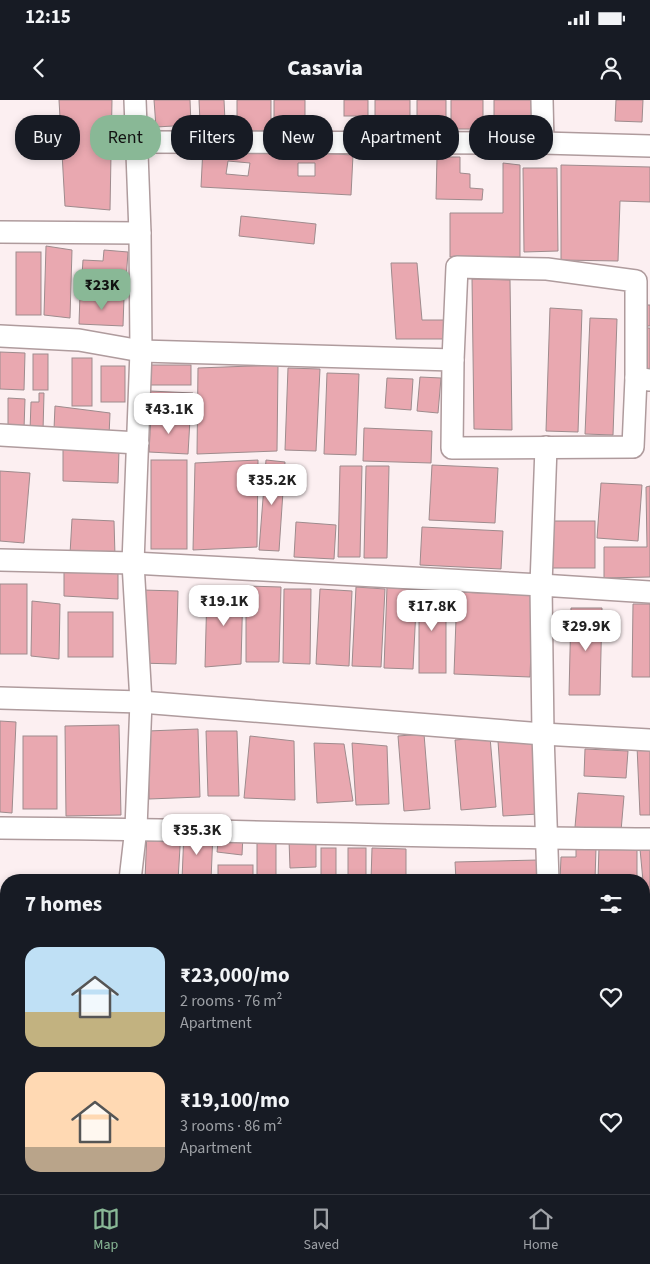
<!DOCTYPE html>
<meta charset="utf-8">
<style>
:root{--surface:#171b24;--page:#20242c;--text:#f1f3f6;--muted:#9ea1a6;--line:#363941;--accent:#89b896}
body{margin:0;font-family:"Source Sans 3",sans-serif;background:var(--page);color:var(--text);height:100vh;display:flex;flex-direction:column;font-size:19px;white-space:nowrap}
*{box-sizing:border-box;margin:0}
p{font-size:16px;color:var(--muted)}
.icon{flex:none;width:28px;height:28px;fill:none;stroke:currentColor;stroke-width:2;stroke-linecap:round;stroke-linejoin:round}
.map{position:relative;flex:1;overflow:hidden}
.drawer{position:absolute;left:0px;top:774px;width:650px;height:321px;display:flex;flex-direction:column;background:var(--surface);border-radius:20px 20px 0 0;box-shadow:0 2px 8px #0003}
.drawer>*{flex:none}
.guide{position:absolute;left:15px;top:15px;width:620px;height:45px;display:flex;gap:10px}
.price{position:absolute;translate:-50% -42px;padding:0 11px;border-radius:10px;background:#fff;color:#222;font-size:16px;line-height:32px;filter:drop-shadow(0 1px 2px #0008)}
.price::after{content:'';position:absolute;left:50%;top:30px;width:15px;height:11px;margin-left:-8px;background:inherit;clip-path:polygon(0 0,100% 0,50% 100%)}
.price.on{background:var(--accent);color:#111}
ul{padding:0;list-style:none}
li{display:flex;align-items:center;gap:15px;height:125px;padding:0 25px}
li span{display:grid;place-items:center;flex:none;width:140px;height:100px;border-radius:15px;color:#555}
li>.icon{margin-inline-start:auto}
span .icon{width:60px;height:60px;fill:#fffc;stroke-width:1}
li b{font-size:21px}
h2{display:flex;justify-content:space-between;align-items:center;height:60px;padding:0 25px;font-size:21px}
.pill{padding:0 18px;border-radius:20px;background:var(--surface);box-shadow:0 2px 8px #0003;font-size:18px;line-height:45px}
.pill.on{background:var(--accent);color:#111}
.status{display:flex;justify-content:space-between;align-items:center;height:35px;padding:0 25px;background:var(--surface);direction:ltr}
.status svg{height:14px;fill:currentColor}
header{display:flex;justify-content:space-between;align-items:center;height:65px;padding:0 25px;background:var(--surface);font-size:22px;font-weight:800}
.dock{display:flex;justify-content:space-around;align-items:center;height:70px;border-top:1px solid var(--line);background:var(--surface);font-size:14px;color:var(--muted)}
.dock a{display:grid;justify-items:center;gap:2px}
.dock .on{color:var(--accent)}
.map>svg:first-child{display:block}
.building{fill:#e9a8b0;stroke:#9e8b8d;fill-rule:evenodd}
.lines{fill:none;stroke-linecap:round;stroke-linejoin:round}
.street-casing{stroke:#af9b9d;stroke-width:24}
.street{stroke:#fff;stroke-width:21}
</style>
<div class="status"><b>12:15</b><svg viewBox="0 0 49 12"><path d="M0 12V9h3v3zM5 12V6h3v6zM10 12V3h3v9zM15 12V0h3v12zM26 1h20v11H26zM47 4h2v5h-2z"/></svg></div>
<header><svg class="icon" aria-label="back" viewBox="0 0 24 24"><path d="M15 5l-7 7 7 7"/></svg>Casavia<svg class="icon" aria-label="person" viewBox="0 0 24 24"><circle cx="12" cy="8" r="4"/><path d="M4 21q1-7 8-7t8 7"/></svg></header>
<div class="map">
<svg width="650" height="1094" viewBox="0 0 650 1094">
<rect width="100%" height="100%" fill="#fceff1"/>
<g class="building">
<path d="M59 0H112L110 110 65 106Z"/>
<path d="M154 0H190L191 25 156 27Z"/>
<path d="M199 0H224L225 21 200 22Z"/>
<rect x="237" y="0" width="34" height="31"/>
<rect x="274" y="0" width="31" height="20"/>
<rect x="344" y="0" width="24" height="16"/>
<rect x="375" y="0" width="35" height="16"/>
<rect x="417" y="0" width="29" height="30"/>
<rect x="451" y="0" width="32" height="29"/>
<rect x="494" y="0" width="38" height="36"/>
<path d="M616 0H643L642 22 615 21Z"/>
<path d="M203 47 353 55 351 95 201 87ZM228 61 250 63 248 76 226 74ZM298 63H315V76H298Z"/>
<path d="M437 57H460V73L470 74V88L483 89 482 100 436 99Z"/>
<path d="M503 63 520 65V157H450V113H503Z"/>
<path d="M561 65 650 67V102L620 101 618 161 561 160Z"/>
<path d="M523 68H557L558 151 524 152Z"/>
<path d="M241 116 316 124 314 144 239 136Z"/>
<path d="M46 146 72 150 70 218 44 215Z"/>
<path d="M104 150 128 152 125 194 81 191 83 160 103 161Z"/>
<rect x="16" y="152" width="25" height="63"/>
<path d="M391 163H417L422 220H448V239H396Z"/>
<path d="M472 179 510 180 512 330 474 329Z"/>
<path d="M80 195 124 197 123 226 79 224Z"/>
<path d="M646 205H650V226H644Z"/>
<path d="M550 208 582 210 578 332 546 331Z"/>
<path d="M590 218 617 219 613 335 585 334Z"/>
<path d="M644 228H650V273H643Z"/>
<path d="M0 252 25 253 24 290 0 289Z"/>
<rect x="33" y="254" width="15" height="36"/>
<rect x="72" y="258" width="20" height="48"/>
<rect x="148" y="265" width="43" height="20"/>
<path d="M278 265 277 351 197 354 198 268Z"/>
<rect x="101" y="266" width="24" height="36"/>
<path d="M288 268 320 269 316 351 285 350Z"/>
<path d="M327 273 359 274 356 355 324 354Z"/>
<path d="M420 277 441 278 438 313 417 311Z"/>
<path d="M387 278 413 279 411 310 385 308Z"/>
<path d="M150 291 193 293 192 312 149 310Z"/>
<path d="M39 293H44L43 331H30L31 302H39Z"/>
<path d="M8 298 25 299 24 329H8Z"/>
<path d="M55 306 110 313 109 336 54 329Z"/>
<path d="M151 316 190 319 188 354 149 352Z"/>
<path d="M364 328 432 331 431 363 363 361Z"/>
<path d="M63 347 119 350 118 383 63 381Z"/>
<rect x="151" y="360" width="36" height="89"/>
<path d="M258 360 257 447 193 450 195 363Z"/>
<path d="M266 360 285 362 279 451 259 450Z"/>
<path d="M432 365 498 368 495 423 429 420Z"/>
<path d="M340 366H362L360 457H338Z"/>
<path d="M366 366H389L387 458H364Z"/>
<path d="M0 371 30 373 24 443 0 441Z"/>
<path d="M601 383 642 385 638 441 597 438Z"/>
<path d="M650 386V477L604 478V447H647L646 387Z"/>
<path d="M72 419 114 421 115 456 70 454Z"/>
<rect x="548" y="421" width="47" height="47"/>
<path d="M296 422 336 425 334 459 294 457Z"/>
<path d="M422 427 503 431 501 469 420 465Z"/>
<path d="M64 462 118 465V499L64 496Z"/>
<rect x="0" y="484" width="27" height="70"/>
<path d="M246 486 281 487 279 562H246Z"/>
<path d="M243 487 241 564 205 567 207 490Z"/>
<path d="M356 487 385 489 381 567 352 566Z"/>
<path d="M387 487 417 488 413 569 384 568Z"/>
<path d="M284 489H311L310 564 283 563Z"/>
<path d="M320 489 352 491 349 566 316 564Z"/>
<path d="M142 490 178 491 176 564 139 563Z"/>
<rect x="419" y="492" width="27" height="81"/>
<path d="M457 492 533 495 530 577 454 574Z"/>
<path d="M32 501 60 504 59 559 31 556Z"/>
<path d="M633 504H650V577H632Z"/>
<path d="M571 508H602L600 595H569Z"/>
<rect x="68" y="512" width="45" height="45"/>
<path d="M0 621 16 622 12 713 0 712Z"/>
<path d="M119 625 121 715 66 716 65 626Z"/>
<path d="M198 629 200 697 149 699 148 631Z"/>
<path d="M206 631H237L239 696H208Z"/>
<path d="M424 634 430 709 404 711 398 636Z"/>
<rect x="23" y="636" width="34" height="73"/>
<path d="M250 636 294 641 295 700 244 698Z"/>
<path d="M490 637 496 707 461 710 455 640Z"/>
<path d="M534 639 538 714 503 716 498 641Z"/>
<path d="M314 643 344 644 353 701 317 703Z"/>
<path d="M352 643 387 646 389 704 356 705Z"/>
<path d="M637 646H650V715H640Z"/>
<path d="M585 649 628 651 626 678 584 676Z"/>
<path d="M578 693 624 696 621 731 575 727Z"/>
<path d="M147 730 181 731 178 780H145Z"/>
<path d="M184 731 213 732 211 780H182Z"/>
<path d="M219 733 243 735 242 755 217 752Z"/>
<rect x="257" y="739" width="19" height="41"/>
<path d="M289 740H316V767L290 768Z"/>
<path d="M599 747 637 748V780H598Z"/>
<rect x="321" y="748" width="15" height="32"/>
<rect x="348" y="748" width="18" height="32"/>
<path d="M372 748 406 749V780H371Z"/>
<path d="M576 748H596L595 780H560L561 757H576Z"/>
<path d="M650 748V812L646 813 640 749Z"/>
<path d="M538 760V780H456L455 762Z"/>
<rect x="218" y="765" width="35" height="15"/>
<path d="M315 777V780H282V778Z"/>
<path d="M650 865V931L644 933V867Z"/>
<path d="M650 981V1001L646 983Z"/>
<path d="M644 1006 650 1034V1052L644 1054Z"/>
<rect x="0" y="1075" width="5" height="19"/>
<rect x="17" y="1089" width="29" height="5"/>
<path d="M74 1089H109L111 1094H76Z"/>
<path d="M262 1089H333L315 1094H264Z"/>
<path d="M380 1089H418L420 1094H382Z"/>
<path d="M421 1089H450L451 1093 423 1094Z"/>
</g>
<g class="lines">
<g class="street-casing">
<g id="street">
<path d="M542 0 543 43"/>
<path d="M138 42 543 43 650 46"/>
<path d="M0 132 140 133"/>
<path d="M0 236 79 240 141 251 453 260 452 348 633 347 636 278 650 280"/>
<path d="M453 260 457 167 547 169 636 181V278"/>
<path d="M0 335 138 343"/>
<path d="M0 460 133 463 541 485 546 347"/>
<path d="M0 598 141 602 543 634 650 640"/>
<path d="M0 728C217 729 433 738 650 739"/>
<path d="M130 780 136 728 141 602 133 463 141 251 140 133 135 0"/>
<path d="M548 780 543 634 541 485 650 492"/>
<path d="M644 857 650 856"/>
<path d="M644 956 650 955"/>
<path d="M0 1061 6 1060"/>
<path d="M55 1089V1094"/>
<path d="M364 1089 366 1094"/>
<path d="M133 1094V1089"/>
<path d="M636 1094 650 1090"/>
</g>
</g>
<use href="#street" class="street"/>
</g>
</svg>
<b class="price on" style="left:102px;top:211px">₹23K</b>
<b class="price" style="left:169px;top:335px">₹43.1K</b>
<b class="price" style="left:272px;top:406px">₹35.2K</b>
<b class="price" style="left:224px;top:527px">₹19.1K</b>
<b class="price" style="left:432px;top:532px">₹17.8K</b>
<b class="price" style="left:586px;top:552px">₹29.9K</b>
<b class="price" style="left:197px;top:756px">₹35.3K</b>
<div class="guide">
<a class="pill">Buy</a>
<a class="pill on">Rent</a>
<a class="pill">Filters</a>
<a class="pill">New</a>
<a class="pill">Apartment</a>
<a class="pill">House</a>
</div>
<section class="drawer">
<h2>7 homes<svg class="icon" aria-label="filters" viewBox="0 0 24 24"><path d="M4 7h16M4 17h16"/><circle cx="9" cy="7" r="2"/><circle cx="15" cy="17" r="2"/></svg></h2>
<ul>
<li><span style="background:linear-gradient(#bfe0f5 65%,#c2b280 0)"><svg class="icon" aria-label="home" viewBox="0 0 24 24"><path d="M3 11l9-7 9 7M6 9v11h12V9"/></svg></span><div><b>₹23,000/mo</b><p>2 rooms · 76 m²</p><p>Apartment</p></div><svg class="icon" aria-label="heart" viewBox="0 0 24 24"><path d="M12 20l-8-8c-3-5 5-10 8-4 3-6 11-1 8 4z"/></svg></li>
<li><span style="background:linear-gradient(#ffd9b3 75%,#b9a48a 0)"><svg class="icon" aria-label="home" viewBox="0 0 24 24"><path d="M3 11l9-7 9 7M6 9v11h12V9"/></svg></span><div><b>₹19,100/mo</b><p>3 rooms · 86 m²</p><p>Apartment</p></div><svg class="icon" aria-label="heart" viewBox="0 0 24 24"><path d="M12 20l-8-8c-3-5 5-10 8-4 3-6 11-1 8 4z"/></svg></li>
</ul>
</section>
</div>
<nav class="dock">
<a class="on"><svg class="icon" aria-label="map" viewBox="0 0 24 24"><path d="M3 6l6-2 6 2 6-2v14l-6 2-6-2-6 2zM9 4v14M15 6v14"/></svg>Map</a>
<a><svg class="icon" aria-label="saved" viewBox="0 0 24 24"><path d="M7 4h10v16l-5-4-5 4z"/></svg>Saved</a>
<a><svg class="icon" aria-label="home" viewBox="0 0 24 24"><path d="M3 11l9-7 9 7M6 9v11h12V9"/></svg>Home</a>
</nav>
